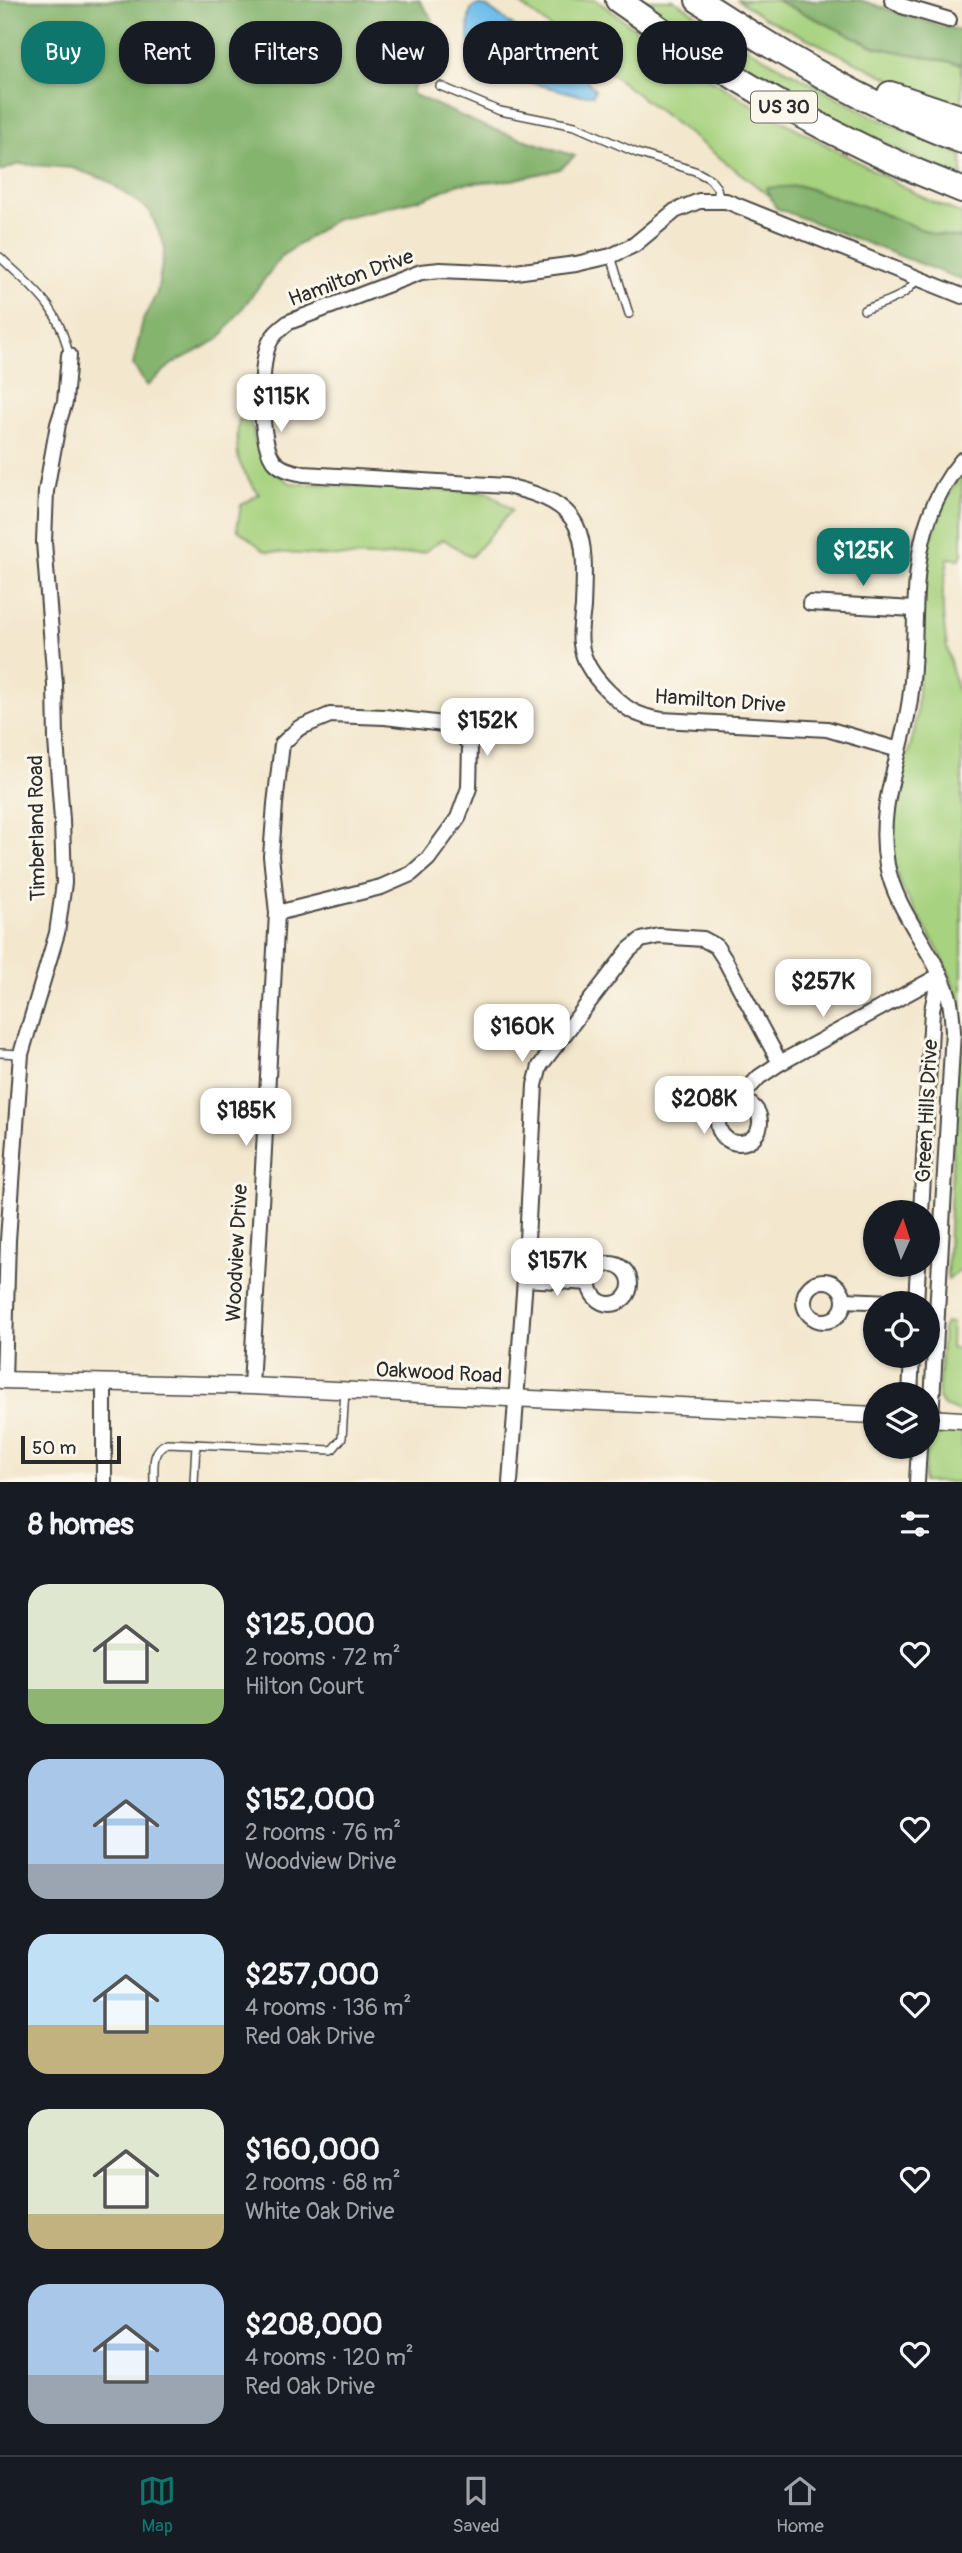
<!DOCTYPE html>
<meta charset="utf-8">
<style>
:root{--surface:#171b24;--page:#20242c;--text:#f1f3f6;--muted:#9ea1a6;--line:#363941;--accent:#0f766e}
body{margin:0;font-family:Pangolin,sans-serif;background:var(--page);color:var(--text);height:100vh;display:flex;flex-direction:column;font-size:26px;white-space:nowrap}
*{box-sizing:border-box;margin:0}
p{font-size:23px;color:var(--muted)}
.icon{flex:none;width:38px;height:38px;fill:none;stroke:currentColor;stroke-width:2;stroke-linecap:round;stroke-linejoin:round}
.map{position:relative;height:1482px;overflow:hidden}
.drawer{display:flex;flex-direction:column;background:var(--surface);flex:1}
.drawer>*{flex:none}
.top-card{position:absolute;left:21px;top:21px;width:920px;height:63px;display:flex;gap:14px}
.needle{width:46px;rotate:3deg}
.fabs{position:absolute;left:863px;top:1200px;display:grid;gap:14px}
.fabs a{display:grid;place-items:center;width:77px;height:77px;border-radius:50%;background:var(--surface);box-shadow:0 2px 5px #0004;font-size:35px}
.scale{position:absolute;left:21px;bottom:18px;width:100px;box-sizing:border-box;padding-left:7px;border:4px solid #2b2b2b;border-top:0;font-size:19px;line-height:24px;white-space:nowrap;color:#2b2b2b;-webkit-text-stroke:5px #fbf7ec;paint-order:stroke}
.price{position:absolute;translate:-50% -60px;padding:0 16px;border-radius:14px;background:#fff;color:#222;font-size:23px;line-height:46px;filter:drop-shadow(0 2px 4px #0008)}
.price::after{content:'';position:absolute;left:50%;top:42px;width:21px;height:16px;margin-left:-10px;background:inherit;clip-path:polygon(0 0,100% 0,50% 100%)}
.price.active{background:var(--accent);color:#fff}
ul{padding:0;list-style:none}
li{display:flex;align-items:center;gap:21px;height:175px;padding:0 28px}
li span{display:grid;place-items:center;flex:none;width:196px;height:140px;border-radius:21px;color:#555}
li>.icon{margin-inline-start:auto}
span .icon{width:84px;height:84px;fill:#fffc;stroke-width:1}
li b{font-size:30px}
h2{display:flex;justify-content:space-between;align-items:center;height:84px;padding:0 28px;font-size:30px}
.chip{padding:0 24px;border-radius:28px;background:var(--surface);box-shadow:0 2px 5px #0004;font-size:24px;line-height:63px}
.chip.active{background:var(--accent);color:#fff}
.dock{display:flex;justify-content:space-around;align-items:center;height:98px;border-top:2px solid var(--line);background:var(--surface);font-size:19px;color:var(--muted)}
.dock a{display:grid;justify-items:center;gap:4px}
.dock .active{color:var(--accent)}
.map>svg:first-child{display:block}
.green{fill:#a7d27f;stroke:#697e55;stroke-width:2}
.forest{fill:#85b46e;stroke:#58704c;stroke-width:2}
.water{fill:#71bfeb;stroke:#4e758b;stroke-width:2}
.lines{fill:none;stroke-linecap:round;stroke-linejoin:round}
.service-casing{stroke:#494743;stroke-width:10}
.minor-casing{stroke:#494743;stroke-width:18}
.tertiary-casing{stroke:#494743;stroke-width:19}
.motorway-casing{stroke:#494743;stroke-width:28}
.service{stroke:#fff;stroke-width:7}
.minor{stroke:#fff;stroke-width:14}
.tertiary{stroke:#fff;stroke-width:16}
.motorway{stroke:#fff;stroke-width:24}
.labels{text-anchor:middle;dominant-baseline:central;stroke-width:6;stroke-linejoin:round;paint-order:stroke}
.shield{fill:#fbf7ec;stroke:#696865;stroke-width:2}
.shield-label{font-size:19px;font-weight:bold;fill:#2b2b2b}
.street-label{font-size:21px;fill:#2b2b2b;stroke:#fbf7ec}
</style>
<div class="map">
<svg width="962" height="1482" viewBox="0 0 962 1482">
<rect width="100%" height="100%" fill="#fbf7ec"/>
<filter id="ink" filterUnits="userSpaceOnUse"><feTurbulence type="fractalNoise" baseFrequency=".0143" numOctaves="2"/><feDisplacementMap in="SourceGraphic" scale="14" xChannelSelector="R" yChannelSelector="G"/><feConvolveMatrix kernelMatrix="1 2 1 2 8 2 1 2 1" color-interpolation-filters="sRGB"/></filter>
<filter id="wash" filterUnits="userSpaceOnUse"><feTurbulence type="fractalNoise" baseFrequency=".00686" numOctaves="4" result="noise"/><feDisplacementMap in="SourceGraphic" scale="28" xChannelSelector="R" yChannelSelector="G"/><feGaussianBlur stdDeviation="1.57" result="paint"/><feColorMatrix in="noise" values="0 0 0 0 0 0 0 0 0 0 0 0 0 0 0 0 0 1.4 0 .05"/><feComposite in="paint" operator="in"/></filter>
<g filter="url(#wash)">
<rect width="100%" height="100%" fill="#f3e7cd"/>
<g class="green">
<path d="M515 0H596L671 55 749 103 928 200 962 214V238L933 234 866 207 801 186 767 189 771 197Z"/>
<path d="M640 0H674L766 59 870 115 962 155V177C887 147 815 113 746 72 709 51 675 24 640 0Z"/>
<path d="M738 0H776L875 47 962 64V105L924 95 765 18Z"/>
<path d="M239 419 251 422C256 453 264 465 290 483L488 492 512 510 471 557 443 539 424 552 379 557 327 556 265 551 237 529 241 505 259 494C237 465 234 457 239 419Z"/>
<path d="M962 471V553L960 559 948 558C947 569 944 580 943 591 941 626 950 670 962 703V1268L948 1279 947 1273 959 1015C956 975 934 943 914 909 906 895 897 880 894 865 889 838 890 806 898 780 905 760 914 741 916 719 922 670 916 619 924 570 930 534 943 502 962 471Z"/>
<path d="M946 1323H952L951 1348 959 1350 962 1365V1413L944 1406 938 1399 943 1328Z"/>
<path d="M940 1427 962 1428V1482H923L928 1434 934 1428Z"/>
</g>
<g class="forest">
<path d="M0 0H419L433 20 412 94 486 127 575 156 560 169 512 180 457 184 425 198 336 219 282 256 219 339 172 364 147 386 133 365 143 320 157 293 165 247 150 211 106 180 72 168 19 164 0 171Z"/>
<path d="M776 0H860L939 26 962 30V64L875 47Z"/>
<path d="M800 186 866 207 933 234 962 238V280L776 208 766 188Z"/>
</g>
<path class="water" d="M478 5 487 7 587 80 595 90 593 95H578C555 88 495 76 479 62 466 51 467 24 471 9Z"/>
</g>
<g filter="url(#ink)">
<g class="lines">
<g class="service-casing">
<g id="service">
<path d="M440 86 500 111 575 126 637 153 695 171 710 179 717 188 720 201"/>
<path d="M611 256 629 314"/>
<path d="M0 257C35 291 58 304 69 355"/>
<path d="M864 310C884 302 907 298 917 278"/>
<path d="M0 1053 20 1054"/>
<path d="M154 1482C154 1467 151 1450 167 1443L332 1450 342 1438 345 1390"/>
<path d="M194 1482 196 1444"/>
</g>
</g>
<g class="minor-casing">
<g id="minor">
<path d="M892 0 902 6 949 20"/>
<path d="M810 603 914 609"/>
<path d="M330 715 385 717 452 725 470 745 469 788 458 818 428 859 411 874 381 887 277 913 271 856 275 804 282 744 299 728Z"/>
<path d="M899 750 827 729 662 720C635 716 626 709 607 690 595 678 583 662 581 644 579 632 582 618 583 607 586 532 587 504 506 486L304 474C294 472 282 470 275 462 258 444 260 368 268 346 272 335 280 329 289 322L421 272 440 270 508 273 576 264 611 256 634 245 675 211 699 201H726L962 296"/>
<path d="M737 1101 759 1077 780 1063 939 976"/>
<circle cx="739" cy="1122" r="21"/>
<path d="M921 1213 932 1010 939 976"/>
<circle cx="610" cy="1284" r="20"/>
<path d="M525 1279 590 1283"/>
<circle cx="824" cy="1301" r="20"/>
<path d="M844 1300 916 1303"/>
<path d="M916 1304 918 1265"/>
<path d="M4 1380 8 1240 21 1054 57 933 64 883 62 820 56 740 55 684 44 542 46 491 58 424 65 402 69 355"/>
<path d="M251 1386 277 913"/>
<path d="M910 1395 912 1356"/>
<path d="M931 1419 953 1031C952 1019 952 1006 948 994 933 949 896 912 887 865 876 803 902 758 910 699 922 613 900 534 962 460"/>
<path d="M104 1482V1384"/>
<path d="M510 1482 525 1279 535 1085 540 1066 629 950 641 940 659 936 703 939 716 946 725 960 780 1063"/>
<path d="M917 1482 919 1447"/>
</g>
</g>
<g class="tertiary-casing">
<g id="tertiary">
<path d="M0 1380 251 1386 875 1415"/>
<path d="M928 1418 962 1420"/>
</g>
</g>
<g class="motorway-casing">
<g id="motorway">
<path d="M618 0C728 78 836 141 962 190"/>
<path d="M698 0C781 54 869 106 962 141"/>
<path d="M890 94 962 118"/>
</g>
</g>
<use href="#service" class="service"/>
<use href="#minor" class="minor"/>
<use href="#tertiary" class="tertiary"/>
<use href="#motorway" class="motorway"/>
</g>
</g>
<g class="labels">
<rect class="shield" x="751" y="91.5" width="66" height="31" rx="5"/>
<g class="shield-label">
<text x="784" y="107">US 30</text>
</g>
<g class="street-label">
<text transform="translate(351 278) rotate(-20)">Hamilton Drive</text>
<text transform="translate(720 701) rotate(4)">Hamilton Drive</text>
<text transform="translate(37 828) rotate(-91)">Timberland Road</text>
<text transform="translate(927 1111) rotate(-87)">Green Hills Drive</text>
<text transform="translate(237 1253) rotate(-87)">Woodview Drive</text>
<text transform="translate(439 1373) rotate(3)">Oakwood Road</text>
</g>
</g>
</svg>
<div class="fabs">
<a><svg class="needle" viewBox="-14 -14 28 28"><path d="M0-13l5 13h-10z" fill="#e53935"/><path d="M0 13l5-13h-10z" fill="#9ea1a6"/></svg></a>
<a><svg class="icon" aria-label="locate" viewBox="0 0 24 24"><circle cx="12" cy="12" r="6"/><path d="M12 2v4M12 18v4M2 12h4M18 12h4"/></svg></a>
<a><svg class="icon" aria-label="layers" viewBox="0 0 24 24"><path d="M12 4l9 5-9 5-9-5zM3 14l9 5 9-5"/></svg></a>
</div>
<div class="scale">50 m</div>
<b class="price" style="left:281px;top:434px">$115K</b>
<b class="price active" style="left:863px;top:588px">$125K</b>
<b class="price" style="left:487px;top:758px">$152K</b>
<b class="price" style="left:823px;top:1019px">$257K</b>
<b class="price" style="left:522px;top:1064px">$160K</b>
<b class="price" style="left:704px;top:1136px">$208K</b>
<b class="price" style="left:246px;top:1148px">$185K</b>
<b class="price" style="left:557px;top:1298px">$157K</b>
<div class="top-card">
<a class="chip active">Buy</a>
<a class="chip">Rent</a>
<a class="chip">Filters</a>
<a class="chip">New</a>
<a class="chip">Apartment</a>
<a class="chip">House</a>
</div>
</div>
<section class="drawer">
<h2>8 homes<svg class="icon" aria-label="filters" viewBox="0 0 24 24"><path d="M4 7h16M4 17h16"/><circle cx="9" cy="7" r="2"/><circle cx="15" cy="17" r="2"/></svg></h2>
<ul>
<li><span style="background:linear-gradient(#dfe7d0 75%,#8fb573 0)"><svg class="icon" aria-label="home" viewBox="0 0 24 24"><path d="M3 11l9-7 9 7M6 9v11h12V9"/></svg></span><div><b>$125,000</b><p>2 rooms · 72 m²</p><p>Hilton Court</p></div><svg class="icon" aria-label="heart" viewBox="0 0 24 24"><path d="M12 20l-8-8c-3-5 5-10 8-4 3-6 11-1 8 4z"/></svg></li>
<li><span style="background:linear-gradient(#a9c7e8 75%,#9aa5b1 0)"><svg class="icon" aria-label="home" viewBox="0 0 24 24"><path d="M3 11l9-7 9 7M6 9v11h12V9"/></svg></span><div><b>$152,000</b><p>2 rooms · 76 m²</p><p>Woodview Drive</p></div><svg class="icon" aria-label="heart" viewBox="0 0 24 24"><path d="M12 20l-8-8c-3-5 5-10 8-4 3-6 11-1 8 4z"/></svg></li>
<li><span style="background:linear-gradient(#bfe0f5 65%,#c2b280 0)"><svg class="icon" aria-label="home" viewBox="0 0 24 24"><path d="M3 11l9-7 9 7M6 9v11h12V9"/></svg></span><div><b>$257,000</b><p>4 rooms · 136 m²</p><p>Red Oak Drive</p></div><svg class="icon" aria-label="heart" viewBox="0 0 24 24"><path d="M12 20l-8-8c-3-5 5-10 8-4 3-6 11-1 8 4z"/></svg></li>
<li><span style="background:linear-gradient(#dfe7d0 75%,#c2b280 0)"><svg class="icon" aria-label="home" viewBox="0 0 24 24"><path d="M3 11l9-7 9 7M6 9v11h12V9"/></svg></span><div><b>$160,000</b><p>2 rooms · 68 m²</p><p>White Oak Drive</p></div><svg class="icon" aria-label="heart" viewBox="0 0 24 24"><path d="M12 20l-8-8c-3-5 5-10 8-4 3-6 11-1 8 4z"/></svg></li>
<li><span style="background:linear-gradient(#a9c7e8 65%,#9aa5b1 0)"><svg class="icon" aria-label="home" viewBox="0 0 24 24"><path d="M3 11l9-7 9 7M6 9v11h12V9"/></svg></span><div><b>$208,000</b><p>4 rooms · 120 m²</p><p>Red Oak Drive</p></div><svg class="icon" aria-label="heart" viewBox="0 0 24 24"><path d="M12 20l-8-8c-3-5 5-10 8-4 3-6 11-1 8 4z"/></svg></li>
</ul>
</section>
<nav class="dock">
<a class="active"><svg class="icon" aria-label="map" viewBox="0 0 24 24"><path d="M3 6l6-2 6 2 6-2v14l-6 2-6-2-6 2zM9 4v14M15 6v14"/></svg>Map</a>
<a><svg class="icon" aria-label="saved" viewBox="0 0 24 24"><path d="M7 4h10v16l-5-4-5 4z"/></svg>Saved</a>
<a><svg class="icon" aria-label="home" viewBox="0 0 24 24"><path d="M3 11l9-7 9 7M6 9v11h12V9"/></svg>Home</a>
</nav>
